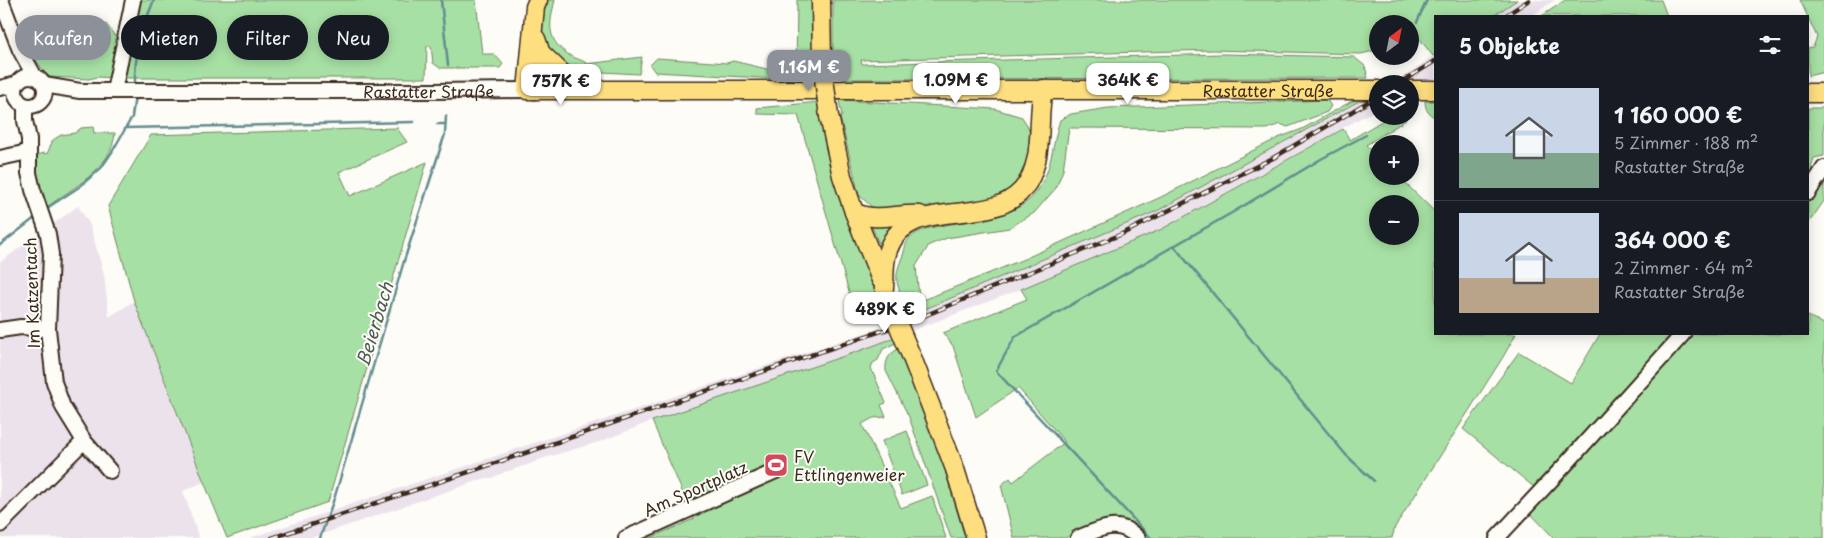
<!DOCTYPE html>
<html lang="de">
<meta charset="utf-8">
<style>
:root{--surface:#171b24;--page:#242831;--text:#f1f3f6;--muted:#9ea1a6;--line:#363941;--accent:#8c9099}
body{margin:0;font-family:"Playpen Sans",sans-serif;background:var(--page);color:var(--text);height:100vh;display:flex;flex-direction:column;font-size:19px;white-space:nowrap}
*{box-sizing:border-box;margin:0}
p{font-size:16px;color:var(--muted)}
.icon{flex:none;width:28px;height:28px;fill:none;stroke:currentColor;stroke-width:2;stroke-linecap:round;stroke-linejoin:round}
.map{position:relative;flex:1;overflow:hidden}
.details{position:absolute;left:1434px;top:15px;width:375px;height:320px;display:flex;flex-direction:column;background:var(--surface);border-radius:0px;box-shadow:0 2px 12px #0003}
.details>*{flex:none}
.top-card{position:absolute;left:15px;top:15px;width:475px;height:45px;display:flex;gap:10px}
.needle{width:32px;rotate:32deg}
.tools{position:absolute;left:1369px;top:15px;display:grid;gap:10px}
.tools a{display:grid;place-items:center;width:50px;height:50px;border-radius:50%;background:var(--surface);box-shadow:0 2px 12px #0003;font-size:25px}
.price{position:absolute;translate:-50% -42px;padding:0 11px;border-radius:10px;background:#fff;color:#222;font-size:16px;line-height:32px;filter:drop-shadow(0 1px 2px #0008)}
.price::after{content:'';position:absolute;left:50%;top:30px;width:15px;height:11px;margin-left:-8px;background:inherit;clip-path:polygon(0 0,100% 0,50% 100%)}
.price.current{background:var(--accent);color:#fff}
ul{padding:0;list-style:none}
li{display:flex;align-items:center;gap:15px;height:125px;padding:0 25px}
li+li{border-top:1px solid var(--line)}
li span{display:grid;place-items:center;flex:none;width:140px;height:100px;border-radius:0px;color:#555}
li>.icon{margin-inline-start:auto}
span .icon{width:60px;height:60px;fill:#fffc;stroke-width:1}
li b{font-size:21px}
h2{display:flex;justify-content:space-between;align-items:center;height:60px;padding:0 25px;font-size:21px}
.tag{padding:0 18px;border-radius:22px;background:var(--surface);box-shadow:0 2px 12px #0003;font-size:18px;line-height:45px}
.tag.current{background:var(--accent);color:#fff}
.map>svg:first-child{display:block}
.built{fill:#ece2ec}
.green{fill:#a7e0a4;stroke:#718561;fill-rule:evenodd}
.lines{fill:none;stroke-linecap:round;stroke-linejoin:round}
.stream{stroke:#638d8e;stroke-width:2.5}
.minor-casing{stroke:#3b2a1e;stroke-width:18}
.major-casing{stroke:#3b2a1e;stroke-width:21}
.minor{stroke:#fdfcf7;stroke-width:14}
.major{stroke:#fedf80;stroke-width:18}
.rail-casing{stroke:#3b2a1e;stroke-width:4.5}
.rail{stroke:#fdfcf7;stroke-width:2.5;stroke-dasharray:8;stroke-linecap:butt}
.major-bridge-casing{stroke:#3b2a1e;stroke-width:21;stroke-linecap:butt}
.major-bridge{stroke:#fedf80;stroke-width:18}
.labels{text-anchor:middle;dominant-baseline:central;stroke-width:4;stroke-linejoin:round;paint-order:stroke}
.street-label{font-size:16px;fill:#3b2a1e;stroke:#fdfcf7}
.poi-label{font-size:16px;fill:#3b2a1e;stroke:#fdfcf7;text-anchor:start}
.water-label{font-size:18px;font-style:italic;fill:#4f5c56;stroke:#fdfcf7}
</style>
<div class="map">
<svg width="1824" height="538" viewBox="0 0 1824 538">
<rect width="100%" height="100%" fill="#fdfcf7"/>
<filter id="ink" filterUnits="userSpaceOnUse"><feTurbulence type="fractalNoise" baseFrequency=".02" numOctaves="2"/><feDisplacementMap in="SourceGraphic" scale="10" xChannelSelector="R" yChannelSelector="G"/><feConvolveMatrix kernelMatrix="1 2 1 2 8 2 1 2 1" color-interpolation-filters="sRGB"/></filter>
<g filter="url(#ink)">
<g class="built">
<path d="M1517 0H1555L1531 16H1493Z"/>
<path d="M1435 55V81L1393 84Z"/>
<path d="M1361 100 1377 101V109L1162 229 1021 289 859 351 652 421 602 441 541 459 530 464 505 472 492 478H486L311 538H250L888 325 1157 211Z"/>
<path d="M78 206 90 225 104 275 109 317 134 301 204 482 183 491 199 538H0V262Z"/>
</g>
<g class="green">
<path d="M137 0H476L482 54H494L503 64 500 68H440L433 63 431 46H427L426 78H121Z"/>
<path d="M545 0H555C549 24 546 40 569 55 575 59 582 59 587 64L642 57 639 74 602 72 558 64 543 46 541 21Z"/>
<path d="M797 0H814L816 81 655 72 650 65 657 58 727 63 733 61 775 71 796 70Z"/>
<path d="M833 0H1517L1493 16H1435V55L1433 56 1419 38 1410 40V24H1378L1377 50 1361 54 1213 50 861 60 862 64 1222 54 1354 57 1365 66 1368 78 836 79 833 63Z"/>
<path d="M1565 0H1661L1667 16H1542Z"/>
<path d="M1800 0H1824V72L1808 76V48L1813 47 1817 37Z"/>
<path d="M106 24 121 44 114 78 97 77 89 79 50 77 45 73 31 53Z"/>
<path d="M839 100 995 109 1022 117 1027 125 1033 142 1026 175 1004 196 976 203 875 213 873 208 859 195 840 117 842 116Z"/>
<path d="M1327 100 1331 106 1327 112 1288 127 1280 124 1267 129 1069 128 1063 170 1056 188 1034 213 1009 228 947 238 929 245 916 266 919 298 904 302C895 280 894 277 903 255 905 250 905 242 910 238 919 229 934 227 945 225 974 220 1006 219 1029 200 1052 180 1051 147 1060 120L1071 114 1108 108Z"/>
<path d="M1361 100 1157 211 911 315 909 309 916 306 921 301 1024 259 1159 198 1278 138 1302 129 1352 101Z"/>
<path d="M1425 101H1435V117C1428 115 1425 108 1425 101Z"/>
<path d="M820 102 851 227 883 312 857 320 798 115 757 114V108Z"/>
<path d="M1808 108H1824V156L1814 158 1811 168 1816 170 1808 184Z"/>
<path d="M1390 116H1402L1406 120 1366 145 1377 156 1378 176H1398L1435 212V334H1516L1503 357 1395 527 1392 538H1144L1132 526 1115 519 1097 523 1065 538H1014L1001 485 1010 478 1013 482 1065 442 1018 388 976 417 953 346 943 333 1027 299 1021 289 1162 229 1343 129 1350 140ZM1378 204H1410V236H1378Z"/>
<path d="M93 127 94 133H115C112 169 73 187 47 207L36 185 35 156 44 153 47 154 53 140 61 135 75 133 81 128Z"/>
<path d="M398 128 399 131 407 142 339 172 350 196 427 162 328 502 227 538 204 482 134 301 108 206 151 135Z"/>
<path d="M1824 179V201L1808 224V201Z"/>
<path d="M908 217 885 245 878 242 872 227 873 221Z"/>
<path d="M1808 316 1824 324V538H1554L1529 512 1694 334H1808Z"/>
<path d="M1600 334H1671L1607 411 1535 488 1463 429 1519 352 1571 383Z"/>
<path d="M894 338 896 343 883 349 878 360 873 363 871 368 886 403 881 405 886 417 873 418 862 424 901 508 932 496 946 538H650L694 519 652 421 859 351Z"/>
<path d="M898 349 933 430 965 538H951L909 417 886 371C885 360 889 354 898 349Z"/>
<path d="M907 431 927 485 902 495 882 441Z"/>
</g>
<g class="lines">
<g class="stream">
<path d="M441 0 448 65"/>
<path d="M1417 22 1427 0"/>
<path d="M135 85C134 54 142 29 154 0"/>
<path d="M437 124H445"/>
<path d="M125 128 414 122"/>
<path d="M44 210 79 187 101 168 112 152 132 117 135 96"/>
<path d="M0 245 36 217"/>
<path d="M1174 246 1346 455 1374 481"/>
<path d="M320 538 335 496 404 261 445 134 446 116"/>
<path d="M1151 538 996 371 1015 337 1235 211 1321 159 1366 135"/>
</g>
<g class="minor-casing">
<g id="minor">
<path d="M1 0 20 50 35 77"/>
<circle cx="30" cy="91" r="15"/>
<path id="s1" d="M44 85 80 91H434L527 90"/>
<path d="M0 88 16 84"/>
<path d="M114 91 133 0"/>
<path d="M25 106V121L29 139V173L33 190 48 234 51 254 48 329 54 382 63 407 84 441 110 471"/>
<path d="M0 158 28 152"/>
<path d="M1808 193 1824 168"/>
<path d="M0 330 21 327 48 329"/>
<path d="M0 525 84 441"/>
<path d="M626 538 778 470"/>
<path d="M1078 538C1099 529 1119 518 1138 538"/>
<path d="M1497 538 1566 464 1683 334"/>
</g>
</g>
<g class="major-casing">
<g id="major">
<path id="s2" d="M538 0 535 7 527 90H1378"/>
<path d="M821 0 822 64"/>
<path d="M542 54 563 74 587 89"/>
<path d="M535 90C544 69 544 60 536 39"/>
<path d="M1410 90H1435"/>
<path d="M1808 93H1824"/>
<path d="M829 116 842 176 854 212 881 280"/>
<path d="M854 212C875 223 898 213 920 215"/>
<path d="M884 288C885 275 883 263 888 250 909 190 998 234 1028 182 1044 154 1037 120 1043 89"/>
<path d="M913 360 955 469 976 538"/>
</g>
</g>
<use href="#minor" class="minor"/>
<use href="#major" class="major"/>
<g class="rail-casing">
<g id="rail">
<path d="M1505 16 1529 0"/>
<path d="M1398 84 1435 61"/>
<path d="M272 538 528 452 919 318 1122 234 1273 158 1378 96"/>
</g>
</g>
<use href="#rail" class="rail"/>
<g class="major-bridge-casing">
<g id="major-bridge">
<path d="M822 64 829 116"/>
<path d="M886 296 913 360"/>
</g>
</g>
<use href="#major-bridge" class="major-bridge"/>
</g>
</g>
<defs>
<g id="stadium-square" transform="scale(1.25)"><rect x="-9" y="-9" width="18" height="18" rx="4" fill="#d1495b" stroke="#fdfcf7"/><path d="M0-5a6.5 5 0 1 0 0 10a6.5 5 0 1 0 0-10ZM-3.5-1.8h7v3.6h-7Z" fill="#fff"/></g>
</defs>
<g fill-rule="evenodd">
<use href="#stadium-square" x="776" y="465"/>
</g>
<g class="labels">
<g class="street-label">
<text stroke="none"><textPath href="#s2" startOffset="832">Rastatter Straße</textPath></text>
<text stroke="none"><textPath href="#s1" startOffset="385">Rastatter Straße</textPath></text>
<text transform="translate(31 293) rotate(-92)">Im Katzentach</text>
<text transform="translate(695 488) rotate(-24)">Am Sportplatz</text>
</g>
<g class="poi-label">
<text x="794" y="456">FV<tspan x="794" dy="18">Ettlingenweier</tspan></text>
</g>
<g class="water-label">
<text transform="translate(374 324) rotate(-73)">Beierbach</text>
</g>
</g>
</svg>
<div class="tools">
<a><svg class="needle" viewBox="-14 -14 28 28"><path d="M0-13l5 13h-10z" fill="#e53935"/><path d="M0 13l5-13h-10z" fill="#9ea1a6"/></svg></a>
<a><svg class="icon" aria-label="layers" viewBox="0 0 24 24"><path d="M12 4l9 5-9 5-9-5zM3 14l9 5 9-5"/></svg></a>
<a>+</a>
<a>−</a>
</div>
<b class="price current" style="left:809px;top:92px">1.16M €</b>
<b class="price" style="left:956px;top:105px">1.09M €</b>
<b class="price" style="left:1128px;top:105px">364K €</b>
<b class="price" style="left:561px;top:106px">757K €</b>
<b class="price" style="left:885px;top:334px">489K €</b>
<div class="top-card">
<a class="tag current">Kaufen</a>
<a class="tag">Mieten</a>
<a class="tag">Filter</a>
<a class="tag">Neu</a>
</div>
<section class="details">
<h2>5 Objekte<svg class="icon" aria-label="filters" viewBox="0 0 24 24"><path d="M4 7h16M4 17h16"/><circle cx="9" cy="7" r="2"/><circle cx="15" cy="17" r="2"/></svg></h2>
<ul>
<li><span style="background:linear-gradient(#c9d6e8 65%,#7fa58c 0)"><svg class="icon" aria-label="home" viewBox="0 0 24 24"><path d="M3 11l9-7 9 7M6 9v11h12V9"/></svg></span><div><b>1 160 000 €</b><p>5 Zimmer · 188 m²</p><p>Rastatter Straße</p></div></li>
<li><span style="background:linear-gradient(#c9d6e8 65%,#b9a48a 0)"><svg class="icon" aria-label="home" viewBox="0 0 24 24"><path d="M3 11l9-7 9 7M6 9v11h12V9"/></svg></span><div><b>364 000 €</b><p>2 Zimmer · 64 m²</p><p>Rastatter Straße</p></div></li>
</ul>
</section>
</div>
